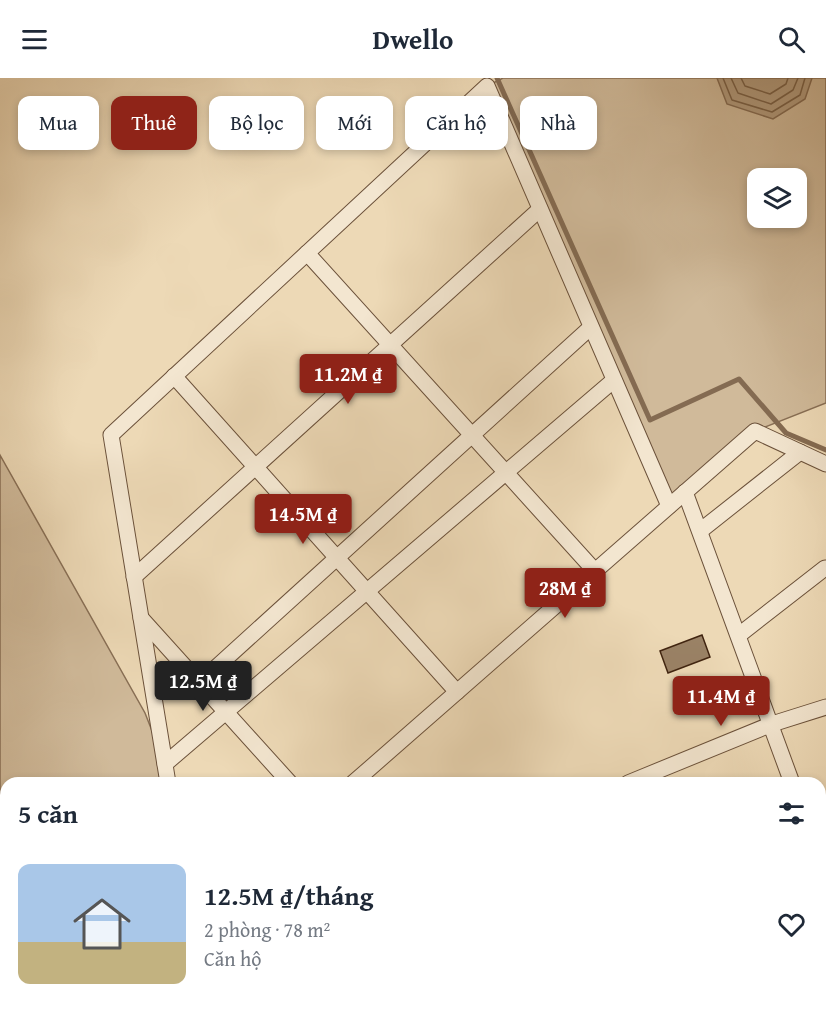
<!DOCTYPE html>
<html lang="vi">
<meta charset="utf-8">
<style>
:root{--surface:#fff;--page:#f6f6f7;--text:#1f2937;--muted:#747a83;--accent:#8f2418}
body{margin:0;font-family:"Gentium Book Plus",serif;background:var(--page);color:var(--text);height:100vh;display:flex;flex-direction:column;font-size:22px;white-space:nowrap}
*{box-sizing:border-box;margin:0}
p{font-size:20px;color:var(--muted)}
.icon{flex:none;width:33px;height:33px;fill:none;stroke:currentColor;stroke-width:2;stroke-linecap:round;stroke-linejoin:round}
.map{position:relative;flex:1;overflow:hidden}
.panel{position:absolute;left:0px;top:699px;width:826px;height:234px;display:flex;flex-direction:column;background:var(--surface);border-radius:18px 18px 0 0;box-shadow:0 3px 9px #0003}
.panel>*{flex:none}
.banner{position:absolute;left:18px;top:18px;width:790px;height:54px;display:flex;gap:12px}
.controls{position:absolute;left:747px;top:90px;display:grid;gap:12px}
.controls a{display:grid;place-items:center;width:60px;height:60px;border-radius:12px;background:var(--surface);box-shadow:0 3px 9px #0003;font-size:30px}
.price{position:absolute;translate:-50% -51px;padding:0 14px;border-radius:6px;background:var(--accent);color:#fff;font-size:20px;line-height:39px;filter:drop-shadow(0 2px 3px #0008)}
.price::after{content:'';position:absolute;left:50%;top:36px;width:18px;height:14px;margin-left:-9px;background:inherit;clip-path:polygon(0 0,100% 0,50% 100%)}
.price.selected{background:#222;color:#fff}
ul{padding:0;list-style:none}
li{display:flex;align-items:center;gap:18px;height:150px;padding:0 18px}
li span{display:grid;place-items:center;flex:none;width:168px;height:120px;border-radius:12px;color:#555}
li>.icon{margin-inline-start:auto}
span .icon{width:72px;height:72px;fill:#fffc;stroke-width:1}
li b{font-size:26px}
h2{display:flex;justify-content:space-between;align-items:center;height:72px;padding:0 18px;font-size:26px}
.tag{padding:0 21px;border-radius:12px;background:var(--surface);box-shadow:0 3px 9px #0003;font-size:21px;line-height:54px}
.tag.selected{background:var(--accent);color:#fff}
header{display:flex;justify-content:space-between;align-items:center;height:78px;padding:0 18px;background:var(--surface);font-size:27px;font-weight:700}
.map>svg:first-child{display:block}
.green{fill:#d0ba9a;stroke:#886f55;stroke-width:1.5;fill-rule:evenodd}
.water{fill:#b29b7e;stroke:#846b52;stroke-width:1.5}
.lines{fill:none;stroke-linecap:round;stroke-linejoin:round}
.shore{stroke:#796047;stroke-width:1.5}
.stream{stroke:#846b52;stroke-width:5}
.building{fill:#9a8266;stroke:#402410;stroke-width:1.5}
.street-casing{stroke:#6b513a;stroke-width:17}
.street{stroke:#f3e6d0;stroke-width:15}
</style>
<header><svg class="icon" aria-label="menu" viewBox="0 0 24 24"><path d="M4 6h16M4 12h16M4 18h16"/></svg>Dwello<svg class="icon" aria-label="search" viewBox="0 0 24 24"><circle cx="10" cy="10" r="6"/><path d="M15 15l6 6"/></svg></header>
<div class="map">
<svg width="826" height="933" viewBox="0 0 826 933">
<rect width="100%" height="100%" fill="#edd9b6"/>
<filter id="stains"><feTurbulence type="fractalNoise" baseFrequency=".00333" numOctaves="4"/><feColorMatrix values="0 0 0 0 .2 0 0 0 0 .09 0 0 0 0 .02 0 0 0 .5 -.17"/></filter>
<radialGradient id="worn" r=".72"><stop offset=".6" stop-color="#630" stop-opacity="0"/><stop offset="1" stop-color="#630" stop-opacity=".3"/></radialGradient>
<g class="green">
<path d="M503 0H826V325L755 353 669 428 487 8ZM758 100H796V140H758Z"/>
<path d="M0 377 145 635 165 686 168 705H6V735L0 729Z"/>
</g>
<path class="water" d="M717 0H812L805 21 773 41 727 26Z"/>
<g class="lines">
<g class="shore">
<path d="M723 0 732 22 772 34 800 17 805 0"/>
<path d="M731 0 738 15 771 26 793 12 798 0"/>
<path d="M741 0 745 8 770 16 786 6 788 0"/>
</g>
<path class="stream" d="M497 0 650 342 739 301 786 355 826 372"/>
</g>
<path class="building" d="M702 557 710 579 668 595 660 573Z"/>
<g class="lines">
<g class="street-casing">
<g id="street">
<path d="M307 175 595 493"/>
<path d="M174 298 457 614"/>
<path d="M685 414 792 705"/>
<path d="M700 453 800 374"/>
<path d="M134 499 540 131"/>
<path d="M141 540 290 705"/>
<path d="M739 557 825 490"/>
<path d="M199 605 591 249"/>
<path d="M165 686 614 302"/>
<path d="M168 705 111 357 487 8 669 428"/>
<path d="M353 705 755 353 826 386"/>
<path d="M628 705 772 646 826 629"/>
<path d="M820 772H826"/>
<path d="M820 796 823 810 820 814"/>
<path d="M0 821 6 819"/>
<path d="M533 927 535 933"/>
<path d="M635 927 638 933"/>
<path d="M667 927 670 933"/>
<path d="M796 927 797 933"/>
<path d="M39 933 49 927"/>
<path d="M236 933 243 927"/>
<path d="M347 933 360 927"/>
</g>
</g>
<use href="#street" class="street"/>
</g>
<rect width="100%" height="100%" filter="url(#stains)"/>
<rect width="100%" height="100%" fill="url(#worn)"/>
</svg>
<div class="controls">
<a><svg class="icon" aria-label="layers" viewBox="0 0 24 24"><path d="M12 4l9 5-9 5-9-5zM3 14l9 5 9-5"/></svg></a>
</div>
<b class="price" style="left:348px;top:327px">11.2M ₫</b>
<b class="price" style="left:303px;top:467px">14.5M ₫</b>
<b class="price" style="left:565px;top:541px">28M ₫</b>
<b class="price selected" style="left:203px;top:634px">12.5M ₫</b>
<b class="price" style="left:721px;top:649px">11.4M ₫</b>
<div class="banner">
<a class="tag">Mua</a>
<a class="tag selected">Thuê</a>
<a class="tag">Bộ lọc</a>
<a class="tag">Mới</a>
<a class="tag">Căn hộ</a>
<a class="tag">Nhà</a>
</div>
<section class="panel">
<h2>5 căn<svg class="icon" aria-label="filters" viewBox="0 0 24 24"><path d="M4 7h16M4 17h16"/><circle cx="9" cy="7" r="2"/><circle cx="15" cy="17" r="2"/></svg></h2>
<ul>
<li><span style="background:linear-gradient(#a9c7e8 65%,#c2b280 0)"><svg class="icon" aria-label="home" viewBox="0 0 24 24"><path d="M3 11l9-7 9 7M6 9v11h12V9"/></svg></span><div><b>12.5M ₫/tháng</b><p>2 phòng · 78 m²</p><p>Căn hộ</p></div><svg class="icon" aria-label="heart" viewBox="0 0 24 24"><path d="M12 20l-8-8c-3-5 5-10 8-4 3-6 11-1 8 4z"/></svg></li>
</ul>
</section>
</div>
